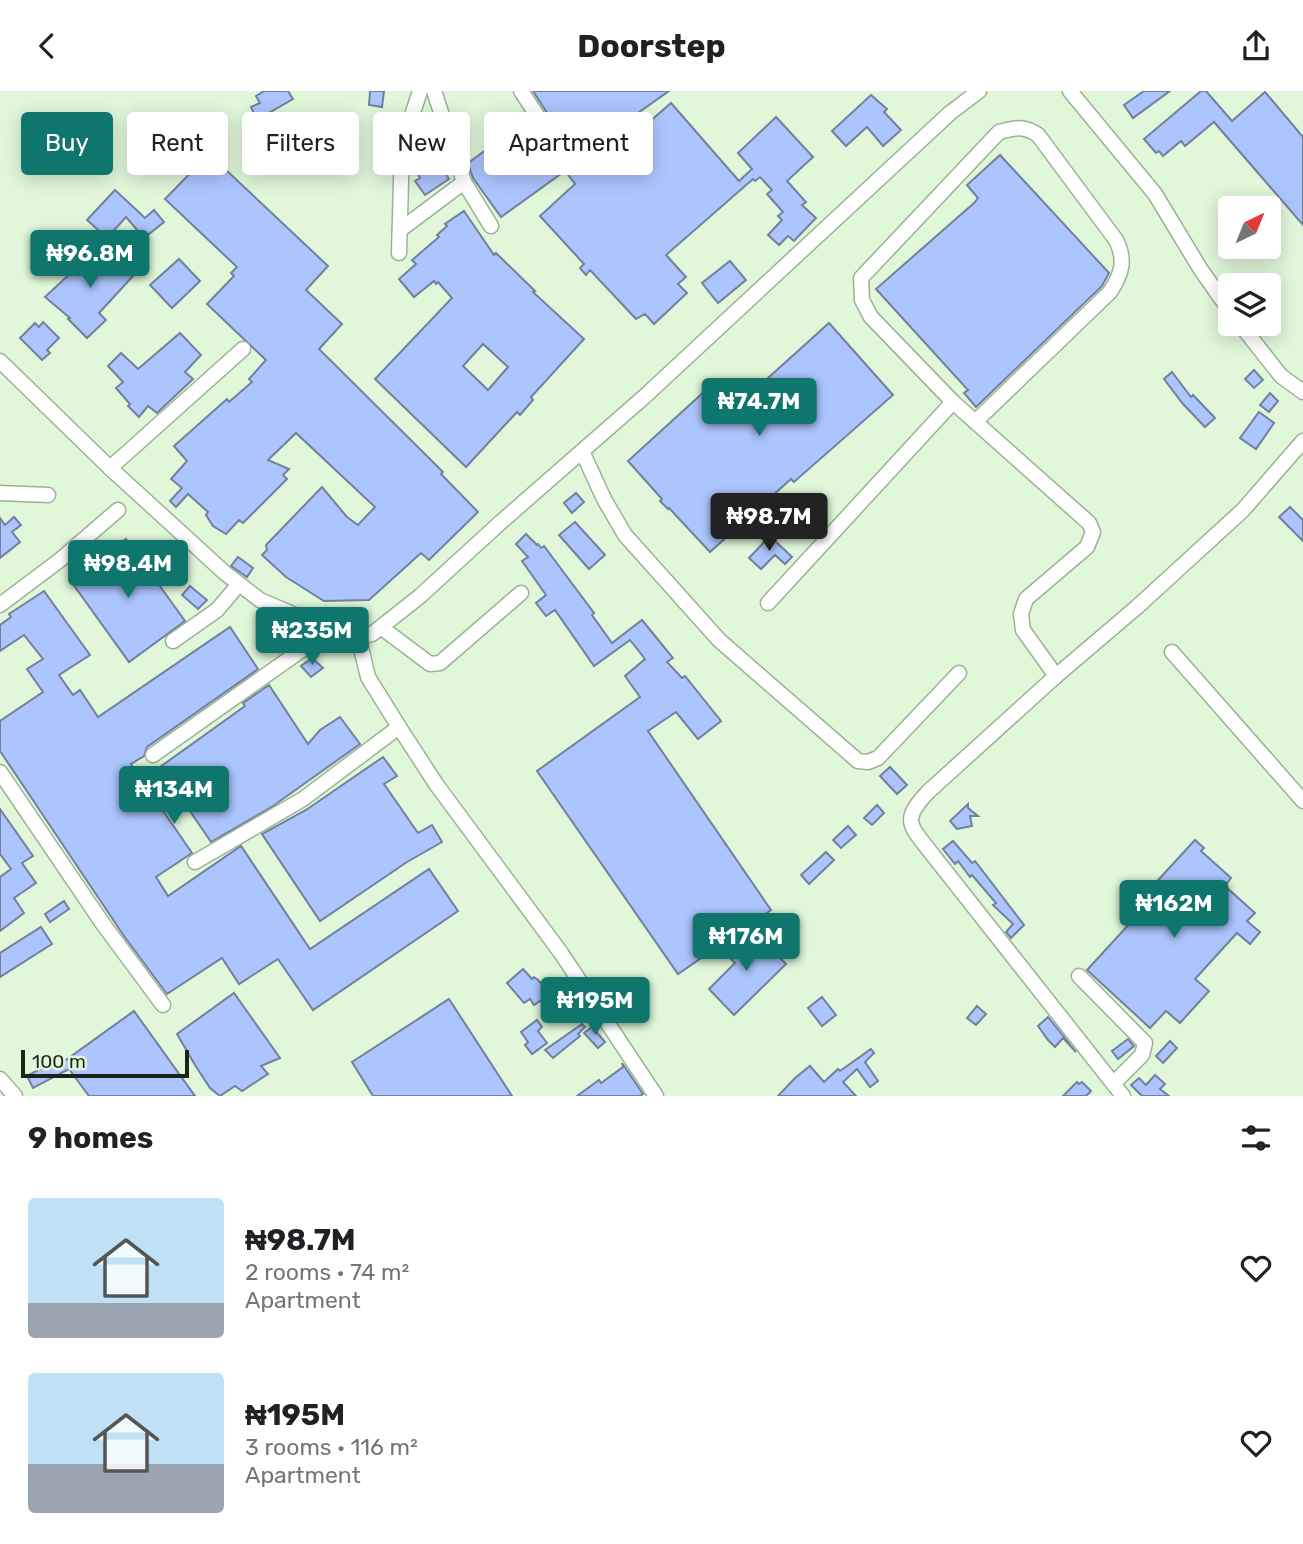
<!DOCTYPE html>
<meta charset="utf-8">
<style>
:root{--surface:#fff;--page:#f2f2f2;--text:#202124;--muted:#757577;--accent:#0f766e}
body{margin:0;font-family:Rubik,sans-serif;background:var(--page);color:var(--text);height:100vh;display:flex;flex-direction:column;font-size:26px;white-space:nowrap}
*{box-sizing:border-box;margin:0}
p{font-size:23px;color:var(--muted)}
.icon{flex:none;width:38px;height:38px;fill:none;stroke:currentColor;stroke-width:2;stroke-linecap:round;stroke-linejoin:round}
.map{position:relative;height:1005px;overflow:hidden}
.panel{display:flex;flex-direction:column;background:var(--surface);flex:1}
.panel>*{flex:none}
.top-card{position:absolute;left:21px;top:21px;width:700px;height:63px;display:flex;gap:14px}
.needle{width:46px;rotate:43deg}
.fabs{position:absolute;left:1218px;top:105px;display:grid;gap:14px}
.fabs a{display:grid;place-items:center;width:63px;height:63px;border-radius:7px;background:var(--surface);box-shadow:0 4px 18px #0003;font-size:35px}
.scale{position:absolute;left:21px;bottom:18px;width:168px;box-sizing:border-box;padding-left:7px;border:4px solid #1c241a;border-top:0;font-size:19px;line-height:24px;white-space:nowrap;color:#1c241a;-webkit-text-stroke:5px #e0f7da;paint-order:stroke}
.price{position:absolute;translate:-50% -60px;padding:0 16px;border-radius:7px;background:var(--accent);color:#fff;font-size:23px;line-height:46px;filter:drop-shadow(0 2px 4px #0008)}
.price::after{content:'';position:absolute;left:50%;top:42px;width:21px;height:16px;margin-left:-10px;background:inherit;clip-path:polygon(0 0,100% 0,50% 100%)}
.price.on{background:#222;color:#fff}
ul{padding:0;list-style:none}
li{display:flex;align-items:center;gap:21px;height:175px;padding:0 28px}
li span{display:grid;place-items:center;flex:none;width:196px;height:140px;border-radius:7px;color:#555}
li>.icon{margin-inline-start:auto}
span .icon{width:84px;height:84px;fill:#fffc;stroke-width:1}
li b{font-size:30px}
h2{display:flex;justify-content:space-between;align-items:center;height:84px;padding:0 28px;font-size:30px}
.chip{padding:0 24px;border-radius:7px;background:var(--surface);box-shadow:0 4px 18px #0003;font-size:24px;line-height:63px}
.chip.on{background:var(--accent);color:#fff}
header{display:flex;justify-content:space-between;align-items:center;height:91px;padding:0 28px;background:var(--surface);font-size:32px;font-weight:700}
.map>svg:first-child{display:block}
.building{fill:#acc5fe;stroke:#73809c;stroke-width:2;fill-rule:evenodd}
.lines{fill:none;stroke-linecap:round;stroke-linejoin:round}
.minor-casing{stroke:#9cb296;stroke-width:17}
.minor{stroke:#fff;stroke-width:14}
</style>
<header><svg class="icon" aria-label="back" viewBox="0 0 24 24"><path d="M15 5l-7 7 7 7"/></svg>Doorstep<svg class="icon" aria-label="share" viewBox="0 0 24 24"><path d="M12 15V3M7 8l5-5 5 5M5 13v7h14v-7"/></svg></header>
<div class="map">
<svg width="1303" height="1005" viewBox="0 0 1303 1005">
<rect width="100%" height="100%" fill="#e0f7da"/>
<g class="building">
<path d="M264 0H288L293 8 267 23 256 27 251 16 260 12 256 5Z"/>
<path d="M370 0H384L382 16 369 14Z"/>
<path d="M533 0H669L590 56 602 72 671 12 739 90 752 78 738 62 776 26 813 66 787 90 806 111 802 114 816 127 794 150 788 145 779 154 768 144 782 129 778 125 783 121 767 103 772 99 760 86 755 90 753 88 666 164 686 186 678 193 687 202 654 233 645 223 636 228 590 179 586 184 580 177 584 173 540 125 575 93 565 80 501 126 473 87 468 72 514 38 515 40 530 31 547 55 553 56 560 52V42Z"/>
<path d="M1144 0H1170L1133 27 1124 14Z"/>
<path d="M1201 0H1206L1232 30 1265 1 1303 46V134L1214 31 1185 55 1181 50 1163 65 1159 60 1156 62 1144 48Z"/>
<path d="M871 4 887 18 884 21 901 39 883 55 867 36 846 55 832 40Z"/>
<path d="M436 50 446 69 439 73 449 88 425 104 415 90 420 87 411 72V65Z"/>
<path d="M209 63 328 175 306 199 342 233 319 258 443 381 441 383 478 421 429 469 421 462 369 509 324 510 286 486 262 464 267 459 266 454 322 396 347 426 358 434 375 416 296 342 268 369 289 378 283 384 287 388 243 432 239 429 226 443 213 435 206 424 208 421 188 403 176 416 170 410 182 397 171 388 187 370 174 355 227 308 229 311 252 291 249 288 266 269 207 213 234 185 231 182 237 176 165 108Z"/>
<path d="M1000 64 1109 182 1102 195 976 316 964 302 968 299 876 198 974 112 978 107 967 94Z"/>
<path d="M115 99 145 127 154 119 164 131 144 147 126 126 107 147 87 129Z"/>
<path d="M464 120 494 164 496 162 535 200 533 201 584 248 531 306 533 309 520 324 517 321 466 376 375 288 452 207 438 191 436 193 434 190 414 206 399 188 416 173 412 169 439 146 437 144 447 135 445 133ZM483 253 508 276 488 299 463 275Z"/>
<path d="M103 152 109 159 106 162 122 178 124 177 133 185 99 222 106 229 87 247 68 228 70 227 45 206Z"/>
<path d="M179 168 200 190 172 217 150 194Z"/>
<path d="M730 170 746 189 718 212 702 192Z"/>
<path d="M43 231 59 247 47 259 50 262 42 269 20 247 35 232 39 236Z"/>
<path d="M829 232 893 304 794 391 791 388 710 461 669 417 668 418 660 410 662 408 628 370 706 299 728 323Z"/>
<path d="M180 242 201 264 185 281 193 288 157 322 148 315 139 326 128 315 130 313 116 297 123 291 108 275 121 262 138 278Z"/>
<path d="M1254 279 1263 289 1254 297 1245 288Z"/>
<path d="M1172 281 1191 306 1193 304 1215 327 1205 336 1183 313 1164 288Z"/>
<path d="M1270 302 1278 310 1269 321 1260 314Z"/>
<path d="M1259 321 1274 332 1256 358 1240 347Z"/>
<path d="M576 402 584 411 572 422 564 412Z"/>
<path d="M1290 416 1303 429V450L1279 426Z"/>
<path d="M14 426 21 434 12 441 20 451 0 467V427L5 434Z"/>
<path d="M575 431 605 464 589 478 559 444Z"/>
<path d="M526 443 537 454 538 453 541 457 544 455 594 522 592 524 612 552 642 529 673 567 667 571 682 587 685 585 721 630 698 648 676 621 648 640 771 819 678 883 537 680 640 606 625 585 645 568 630 549 594 575 555 519 546 525 536 512 546 504 522 470 528 466 516 453Z"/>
<path d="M770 445 792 466 785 473 775 464 761 478 749 467Z"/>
<path d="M126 448 185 530 129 571 70 489Z"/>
<path d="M238 466 253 477 247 486 231 475Z"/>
<path d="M190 495 207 509 198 518 182 504Z"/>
<path d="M44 500 90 564 59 584 73 604 80 599 98 626 230 536 258 578 147 656 144 665 131 673 192 762 156 786 168 805 241 755 310 858 429 778 458 820 313 919 278 868 239 893 222 867 167 903 124 845 0 660V630L43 601 27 578 43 568 24 544 0 560V534L11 526 9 523Z"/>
<path d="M312 567 323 577 311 586 301 575Z"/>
<path d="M269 594 308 653 320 639 340 626 360 653 273 715 211 751 160 676 245 615 243 612Z"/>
<path d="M383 666 397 685 384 693 418 742 432 734 442 751 407 771 320 830 262 743 306 719Z"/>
<path d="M890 676 907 694 897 703 880 685Z"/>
<path d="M968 713V717L978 725H970L972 735 957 738 950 730Z"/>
<path d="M877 714 884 722 872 734 864 727Z"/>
<path d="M0 718 33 765 22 772 36 792 14 807 24 822 0 840V786L11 778 0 763Z"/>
<path d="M848 735 856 744 841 757 833 749Z"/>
<path d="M1195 749 1204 757 1201 760 1231 787 1225 795 1255 822 1247 830 1260 841 1250 853 1237 842 1195 888 1209 900 1180 932 1166 920 1150 937 1087 879 1154 806 1148 800Z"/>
<path d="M953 750 972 772 975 770 1024 834 1011 847 1006 841 1013 833 993 814 996 812 972 784 970 786 958 770 955 773 943 758Z"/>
<path d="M826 761 834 769 809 793 801 784Z"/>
<path d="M64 810 69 818 50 831 45 823Z"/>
<path d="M41 836 52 853 0 886V862Z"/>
<path d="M741 842 753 855 761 847 786 873 734 924 709 898 735 872 725 862Z"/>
<path d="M523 878 532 888 534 886 538 889 561 915 552 922 543 908 534 914 530 908 524 912 507 892Z"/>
<path d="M234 902 280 967 261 975 268 983 242 1000 235 995 220 1005 210 997 195 974 177 943Z"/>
<path d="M822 906 836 924 822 935 808 917Z"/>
<path d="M449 908 512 1005H373L352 971Z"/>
<path d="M977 915 986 923 976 934 967 927Z"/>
<path d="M134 920 195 1005H89L69 978 33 997 27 985 53 971 56 976Z"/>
<path d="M1048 926 1076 961 1063 947 1055 956 1048 949 1038 935Z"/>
<path d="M537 929 542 936 538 940 547 952 532 963 525 954 528 951 521 941Z"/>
<path d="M582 933 585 936 578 943 580 945 553 967 545 959Z"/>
<path d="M592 936 605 951 598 957 584 942Z"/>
<path d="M1128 948 1134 955 1118 968 1112 960Z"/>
<path d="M1170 950 1177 957 1163 972 1156 965Z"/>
<path d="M871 958 874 962 865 971 878 990 870 996 857 978 843 991 856 1005H778L795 987 810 975 824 991 838 978 840 980Z"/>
<path d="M622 972 643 1003 640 1005H577L599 989 601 992 623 976Z"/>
<path d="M1155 984 1165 993 1160 998 1169 1005H1142L1131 994 1139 987 1146 994Z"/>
<path d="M1077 991 1079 993 1082 991 1091 1000 1086 1005H1063Z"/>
</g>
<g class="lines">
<g class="minor-casing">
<g id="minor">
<path d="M434 0 464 91 491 135"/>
<path d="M521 0 552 47"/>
<path d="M1070 0 1155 103 1201 179 1230 220"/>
<path d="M400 139 464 91"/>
<path d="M399 162 402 55 420 0"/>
<path d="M1240 233 1281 285 1303 301"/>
<path d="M0 270 110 377 225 482 260 509 330 539 361 545 372 543 419 506 501 431 644 306 950 22 979 0"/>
<path d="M975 331 1110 201C1122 183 1126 169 1116 149L1038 44C1024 34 1015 37 999 41L861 187 862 209 871 226 953 311 1089 432 1093 441 1087 456 1026 508 1021 523 1023 539 1056 585"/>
<path d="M582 360 604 408 625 444 719 549 858 670 868 671 878 667 959 582"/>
<path d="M110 377 243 258"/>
<path d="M0 402 48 404"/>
<path d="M768 512 953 311"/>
<path d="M0 514 60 469 118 419"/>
<path d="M382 537 430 573 440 572 521 502"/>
<path d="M361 545V557L368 586 399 636 436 693 561 862 656 1005"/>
<path d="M173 550 217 519 239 493"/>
<path d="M1172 561 1303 710"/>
<path d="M153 664 330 539"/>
<path d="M0 681 103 833 163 914"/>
<path d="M195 771 303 708 399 636"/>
<path d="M1079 885 1145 952 1142 964 1114 992"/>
<path d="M0 988 15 1005"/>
<path d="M1123 1005 932 763C910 734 900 730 929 700L1056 585 1137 516 1243 419 1303 350"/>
</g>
</g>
<use href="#minor" class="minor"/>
</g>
</svg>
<div class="fabs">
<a><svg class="needle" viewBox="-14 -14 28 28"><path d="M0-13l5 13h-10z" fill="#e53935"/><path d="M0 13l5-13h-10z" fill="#757577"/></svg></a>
<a><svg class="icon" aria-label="layers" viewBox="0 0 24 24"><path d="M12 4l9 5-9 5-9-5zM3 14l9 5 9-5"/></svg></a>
</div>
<div class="scale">100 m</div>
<b class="price" style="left:90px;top:199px">₦96.8M</b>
<b class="price" style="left:759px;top:347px">₦74.7M</b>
<b class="price on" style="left:769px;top:462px">₦98.7M</b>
<b class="price" style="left:128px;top:509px">₦98.4M</b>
<b class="price" style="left:312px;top:576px">₦235M</b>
<b class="price" style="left:174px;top:735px">₦134M</b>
<b class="price" style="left:1174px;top:849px">₦162M</b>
<b class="price" style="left:746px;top:882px">₦176M</b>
<b class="price" style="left:595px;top:946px">₦195M</b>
<div class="top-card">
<a class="chip on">Buy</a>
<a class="chip">Rent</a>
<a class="chip">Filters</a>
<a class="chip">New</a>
<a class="chip">Apartment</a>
</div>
</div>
<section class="panel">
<h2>9 homes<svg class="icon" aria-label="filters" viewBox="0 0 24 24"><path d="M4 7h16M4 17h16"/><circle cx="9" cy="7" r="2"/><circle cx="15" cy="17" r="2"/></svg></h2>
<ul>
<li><span style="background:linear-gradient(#bfe0f5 75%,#9aa5b1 0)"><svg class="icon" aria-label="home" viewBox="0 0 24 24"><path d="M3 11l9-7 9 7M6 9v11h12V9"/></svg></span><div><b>₦98.7M</b><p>2 rooms · 74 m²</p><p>Apartment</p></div><svg class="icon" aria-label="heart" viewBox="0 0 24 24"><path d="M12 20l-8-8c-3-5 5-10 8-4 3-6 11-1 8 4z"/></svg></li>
<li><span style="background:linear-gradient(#bfe0f5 65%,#9aa5b1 0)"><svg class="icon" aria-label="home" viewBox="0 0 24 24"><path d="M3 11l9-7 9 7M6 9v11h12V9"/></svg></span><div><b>₦195M</b><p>3 rooms · 116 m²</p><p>Apartment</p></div><svg class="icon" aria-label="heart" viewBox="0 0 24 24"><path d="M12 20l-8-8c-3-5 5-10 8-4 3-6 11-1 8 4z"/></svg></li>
</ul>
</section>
